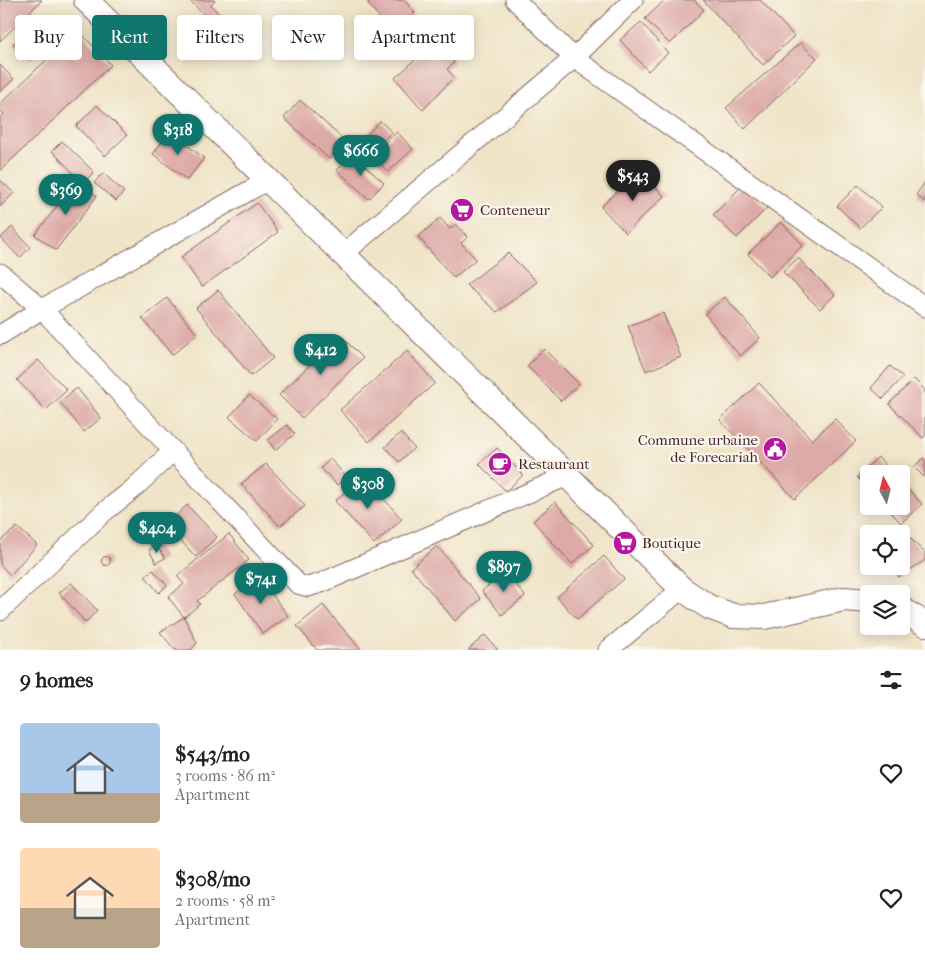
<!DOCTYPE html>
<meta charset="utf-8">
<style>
:root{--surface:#fff;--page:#f6f6f6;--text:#222;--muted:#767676;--accent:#0f766e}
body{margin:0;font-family:"IM FELL French Canon",serif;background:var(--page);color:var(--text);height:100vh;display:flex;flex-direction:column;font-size:19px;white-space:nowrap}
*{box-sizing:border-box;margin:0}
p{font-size:16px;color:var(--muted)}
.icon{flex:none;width:28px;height:28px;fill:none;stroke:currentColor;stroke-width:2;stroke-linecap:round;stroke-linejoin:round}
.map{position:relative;height:650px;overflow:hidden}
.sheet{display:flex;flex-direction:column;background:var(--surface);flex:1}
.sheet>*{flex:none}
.guide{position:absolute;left:15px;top:15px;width:500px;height:45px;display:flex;gap:10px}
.needle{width:32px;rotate:353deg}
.fabs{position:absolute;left:860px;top:465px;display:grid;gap:10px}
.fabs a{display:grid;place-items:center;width:50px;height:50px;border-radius:5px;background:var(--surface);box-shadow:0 2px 12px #0003;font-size:25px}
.price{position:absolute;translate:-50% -42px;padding:0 11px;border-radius:18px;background:var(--accent);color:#fff;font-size:16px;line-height:32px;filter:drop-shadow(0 1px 2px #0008)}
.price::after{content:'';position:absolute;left:50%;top:30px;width:15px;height:11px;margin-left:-8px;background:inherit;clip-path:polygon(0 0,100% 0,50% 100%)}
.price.selected{background:#222;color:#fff}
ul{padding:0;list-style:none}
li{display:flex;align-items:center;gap:15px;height:125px;padding:0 20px}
li span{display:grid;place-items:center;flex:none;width:140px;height:100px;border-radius:5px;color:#555}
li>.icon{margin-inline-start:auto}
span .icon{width:60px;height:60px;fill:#fffc;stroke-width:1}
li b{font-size:21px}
h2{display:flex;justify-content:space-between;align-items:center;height:60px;padding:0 20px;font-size:21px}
.tag{padding:0 18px;border-radius:5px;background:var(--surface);box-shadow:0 2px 12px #0003;font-size:18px;line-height:45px}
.tag.selected{background:var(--accent);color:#fff}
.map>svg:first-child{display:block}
.building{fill:#ddaaa7}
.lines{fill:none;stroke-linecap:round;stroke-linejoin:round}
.minor-casing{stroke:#846462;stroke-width:21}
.tertiary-casing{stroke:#846462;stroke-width:26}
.minor{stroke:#fff;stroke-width:19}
.tertiary{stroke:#fff;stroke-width:24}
.labels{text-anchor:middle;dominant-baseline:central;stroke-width:4.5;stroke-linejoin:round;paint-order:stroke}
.poi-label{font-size:15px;fill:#4a1f2b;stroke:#fbf7ec;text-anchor:start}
</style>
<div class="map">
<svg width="925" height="650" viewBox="0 0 925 650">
<rect width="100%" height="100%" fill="#fbf7ec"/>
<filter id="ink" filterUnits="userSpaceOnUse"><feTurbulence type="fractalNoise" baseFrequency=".02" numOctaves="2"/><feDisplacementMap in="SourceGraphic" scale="10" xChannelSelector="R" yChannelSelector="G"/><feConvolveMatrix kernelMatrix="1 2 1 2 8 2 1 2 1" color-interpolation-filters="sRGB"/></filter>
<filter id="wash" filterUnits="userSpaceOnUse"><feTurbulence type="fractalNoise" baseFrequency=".0096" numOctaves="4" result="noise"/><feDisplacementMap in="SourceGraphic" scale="20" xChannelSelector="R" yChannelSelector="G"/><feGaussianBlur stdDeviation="1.12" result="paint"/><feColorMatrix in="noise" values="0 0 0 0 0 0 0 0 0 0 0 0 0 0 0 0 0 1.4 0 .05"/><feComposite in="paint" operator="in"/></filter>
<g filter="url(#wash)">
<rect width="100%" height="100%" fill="#efe4c7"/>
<g id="blocks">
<g class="building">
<path d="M0 0H42L0 41Z"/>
<path d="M189 0H214L215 1 211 5 220 15 214 24Z"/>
<path d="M372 0H404L415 13 392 32 368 4Z"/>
<path d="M665 0H694L704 10 670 44 645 19Z"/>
<path d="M703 0H760L794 36 763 65Z"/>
<path d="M41 16 58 33 30 60 13 44Z"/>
<path d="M641 22 668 53 648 71 620 40Z"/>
<path d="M455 24 467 33 451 47 454 63 447 69 454 77 423 110 395 78Z"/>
<path d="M78 30 111 65 0 171V118L4 114 0 109V104Z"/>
<path d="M800 43 817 58 745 129 726 108Z"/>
<path d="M0 65 14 79 0 92Z"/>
<path d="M300 100 345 141 329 159 284 118Z"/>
<path d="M97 105 127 135 105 156 76 126Z"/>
<path d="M380 121 392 132 372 152 361 141Z"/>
<path d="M169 132 204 158 187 180 153 154Z"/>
<path d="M397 132 413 149 388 172 372 154Z"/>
<path d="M62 141 94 172 83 183 52 151Z"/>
<path d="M352 154 384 183 369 199 337 170Z"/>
<path d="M639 170 664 196 626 233 601 207Z"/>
<path d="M103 173 124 192 116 201 94 183Z"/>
<path d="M0 180 14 193 0 207Z"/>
<path d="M76 181 97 196 56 250 35 235Z"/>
<path d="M925 182V202L916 195Z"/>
<path d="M743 185 767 208 737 238 713 215Z"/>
<path d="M858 185 882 207 860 228 837 206Z"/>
<path d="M257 203 278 232 202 287 181 257Z"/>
<path d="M440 218 450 229 456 224 468 237 461 243 476 259 454 278 418 237Z"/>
<path d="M781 222 803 245 770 277 748 254Z"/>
<path d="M12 227 30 247 20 258 1 238Z"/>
<path d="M508 253 537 282 497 312 466 285Z"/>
<path d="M798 258 835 295 820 309 783 272Z"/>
<path d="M218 290 273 358 251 376 196 308Z"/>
<path d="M725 297 760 338 740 356 705 314Z"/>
<path d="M167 298 197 334 172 355 142 318Z"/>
<path d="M663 313 681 357 646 371 628 326Z"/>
<path d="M340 335 363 358 302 418 279 395Z"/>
<path d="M544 349 579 384 561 401 527 366Z"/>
<path d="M407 351 435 383 369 442 340 410Z"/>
<path d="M38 360 67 390 46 410 17 380Z"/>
<path d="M890 366 903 377 883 399 871 388Z"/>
<path d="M914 379 925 390V436L923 438 889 404Z"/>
<path d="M759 383 812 440 835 419 856 441 795 499 720 420Z"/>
<path d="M77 388 101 418 84 432 60 402Z"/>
<path d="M249 395 277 419 257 441 229 417Z"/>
<path d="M287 425 295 434 275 450 268 440Z"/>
<path d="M401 433 414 448 399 462 385 447Z"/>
<path d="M497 448 523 475 506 491 479 464Z"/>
<path d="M878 457 894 474H869V489L857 477Z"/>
<path d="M923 458 925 460V478L914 467Z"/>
<path d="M330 459 346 476 337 485 321 468Z"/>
<path d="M266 464 305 506 280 526 241 484Z"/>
<path d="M363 476 402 519 374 544 335 501Z"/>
<path d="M901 482 922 504 901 523 885 506H901Z"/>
<path d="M555 502 594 545 572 564 533 521Z"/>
<path d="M187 505 217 537 196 557 166 525Z"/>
<path d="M17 527 37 545 10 575 0 564V541Z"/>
<path d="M229 534 249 560 197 601 200 604 184 617 168 597 184 584 177 576Z"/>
<path d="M908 536 925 553V560L899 577 891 566H901V541Z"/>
<path d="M156 545 165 558 156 563 149 550Z"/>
<path d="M437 546 481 599 455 621 411 568Z"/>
<path d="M604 556 624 579 577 619 557 597Z"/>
<circle cx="106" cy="561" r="4.5"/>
<path d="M153 570 167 585 159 593 145 576Z"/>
<path d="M506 572 525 596 502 615 482 591Z"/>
<path d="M259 577 288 616 263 634 235 594Z"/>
<path d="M71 583 97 610 86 623 59 593Z"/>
<path d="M323 605 361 650H317L297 626Z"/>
<path d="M184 617 197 643 191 650H175L160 632Z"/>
<path d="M485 635 498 650H468Z"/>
</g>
</g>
</g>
<g filter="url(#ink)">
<use href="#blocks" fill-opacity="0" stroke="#846462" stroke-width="1"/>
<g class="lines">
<g class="minor-casing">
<g id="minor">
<path d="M515 0 574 58 925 307"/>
<path d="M343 254 574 58 633 0"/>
<path d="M0 273 42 309 173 451 298 584 308 587 321 583 567 476"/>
<path d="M0 335 42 309 268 180"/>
<path d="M0 611 104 512 132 490 173 451"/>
<path d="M608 650 682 589"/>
</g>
</g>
<g class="tertiary-casing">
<g id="tertiary">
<path d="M86 0 682 589 709 607 733 616 764 617 844 599 869 601"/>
<path d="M901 609 925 624"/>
</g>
</g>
<use href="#minor" class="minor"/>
<use href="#tertiary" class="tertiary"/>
</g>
</g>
<defs>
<g id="supermarket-disc" transform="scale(1.25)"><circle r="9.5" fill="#b5179e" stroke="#fbf7ec"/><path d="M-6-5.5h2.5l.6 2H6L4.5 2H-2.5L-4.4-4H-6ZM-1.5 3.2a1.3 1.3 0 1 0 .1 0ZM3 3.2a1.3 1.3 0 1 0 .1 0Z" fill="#fff"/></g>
<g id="civic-disc" transform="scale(1.25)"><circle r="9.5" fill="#b5179e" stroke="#fbf7ec"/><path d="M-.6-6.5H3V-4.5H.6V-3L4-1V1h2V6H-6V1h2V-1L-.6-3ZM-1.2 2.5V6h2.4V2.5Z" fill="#fff"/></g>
<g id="cafe-disc" transform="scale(1.25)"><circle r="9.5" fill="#b5179e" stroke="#fbf7ec"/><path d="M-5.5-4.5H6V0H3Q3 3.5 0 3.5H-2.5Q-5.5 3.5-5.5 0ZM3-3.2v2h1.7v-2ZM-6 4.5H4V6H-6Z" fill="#fff"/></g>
</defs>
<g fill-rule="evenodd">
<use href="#supermarket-disc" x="462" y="210"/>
<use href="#civic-disc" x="775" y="449"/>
<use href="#cafe-disc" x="500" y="464"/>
<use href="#supermarket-disc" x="625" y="543"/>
</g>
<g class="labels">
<g class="poi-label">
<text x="480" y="210">Conteneur</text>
<text x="758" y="440" text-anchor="end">Commune urbaine<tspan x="758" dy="17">de Forecariah</tspan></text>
<text x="518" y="464">Restaurant</text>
<text x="642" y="543">Boutique</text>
</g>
</g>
</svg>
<div class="fabs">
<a><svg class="needle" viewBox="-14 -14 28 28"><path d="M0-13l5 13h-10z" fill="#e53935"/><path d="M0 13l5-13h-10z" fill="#767676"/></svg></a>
<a><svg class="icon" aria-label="locate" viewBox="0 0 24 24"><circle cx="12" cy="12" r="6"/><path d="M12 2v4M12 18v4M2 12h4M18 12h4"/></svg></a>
<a><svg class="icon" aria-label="layers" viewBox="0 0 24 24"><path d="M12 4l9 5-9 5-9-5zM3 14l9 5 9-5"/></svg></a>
</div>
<b class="price" style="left:178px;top:156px">$318</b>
<b class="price" style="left:361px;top:177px">$666</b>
<b class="price selected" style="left:633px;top:202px">$543</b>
<b class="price" style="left:66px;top:216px">$369</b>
<b class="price" style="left:321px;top:376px">$412</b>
<b class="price" style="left:368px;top:510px">$308</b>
<b class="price" style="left:157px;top:554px">$404</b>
<b class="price" style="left:504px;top:593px">$897</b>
<b class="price" style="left:261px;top:605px">$741</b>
<div class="guide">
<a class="tag">Buy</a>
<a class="tag selected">Rent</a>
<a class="tag">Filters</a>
<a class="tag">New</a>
<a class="tag">Apartment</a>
</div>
</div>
<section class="sheet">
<h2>9 homes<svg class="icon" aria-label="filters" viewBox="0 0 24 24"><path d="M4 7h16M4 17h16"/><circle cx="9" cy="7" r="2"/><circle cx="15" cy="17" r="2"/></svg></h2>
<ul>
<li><span style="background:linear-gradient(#a9c7e8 70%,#b9a48a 0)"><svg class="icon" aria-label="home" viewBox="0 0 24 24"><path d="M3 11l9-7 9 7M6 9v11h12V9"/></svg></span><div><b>$543/mo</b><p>3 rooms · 86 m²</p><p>Apartment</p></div><svg class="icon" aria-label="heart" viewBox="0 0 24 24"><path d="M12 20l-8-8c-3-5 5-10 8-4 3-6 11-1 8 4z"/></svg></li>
<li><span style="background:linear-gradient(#ffd9b3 60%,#b9a48a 0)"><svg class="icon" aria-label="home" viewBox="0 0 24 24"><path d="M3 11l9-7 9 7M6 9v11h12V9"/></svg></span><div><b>$308/mo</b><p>2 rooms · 58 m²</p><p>Apartment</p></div><svg class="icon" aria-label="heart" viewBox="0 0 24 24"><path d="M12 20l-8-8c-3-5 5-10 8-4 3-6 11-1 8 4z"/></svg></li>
</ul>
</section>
